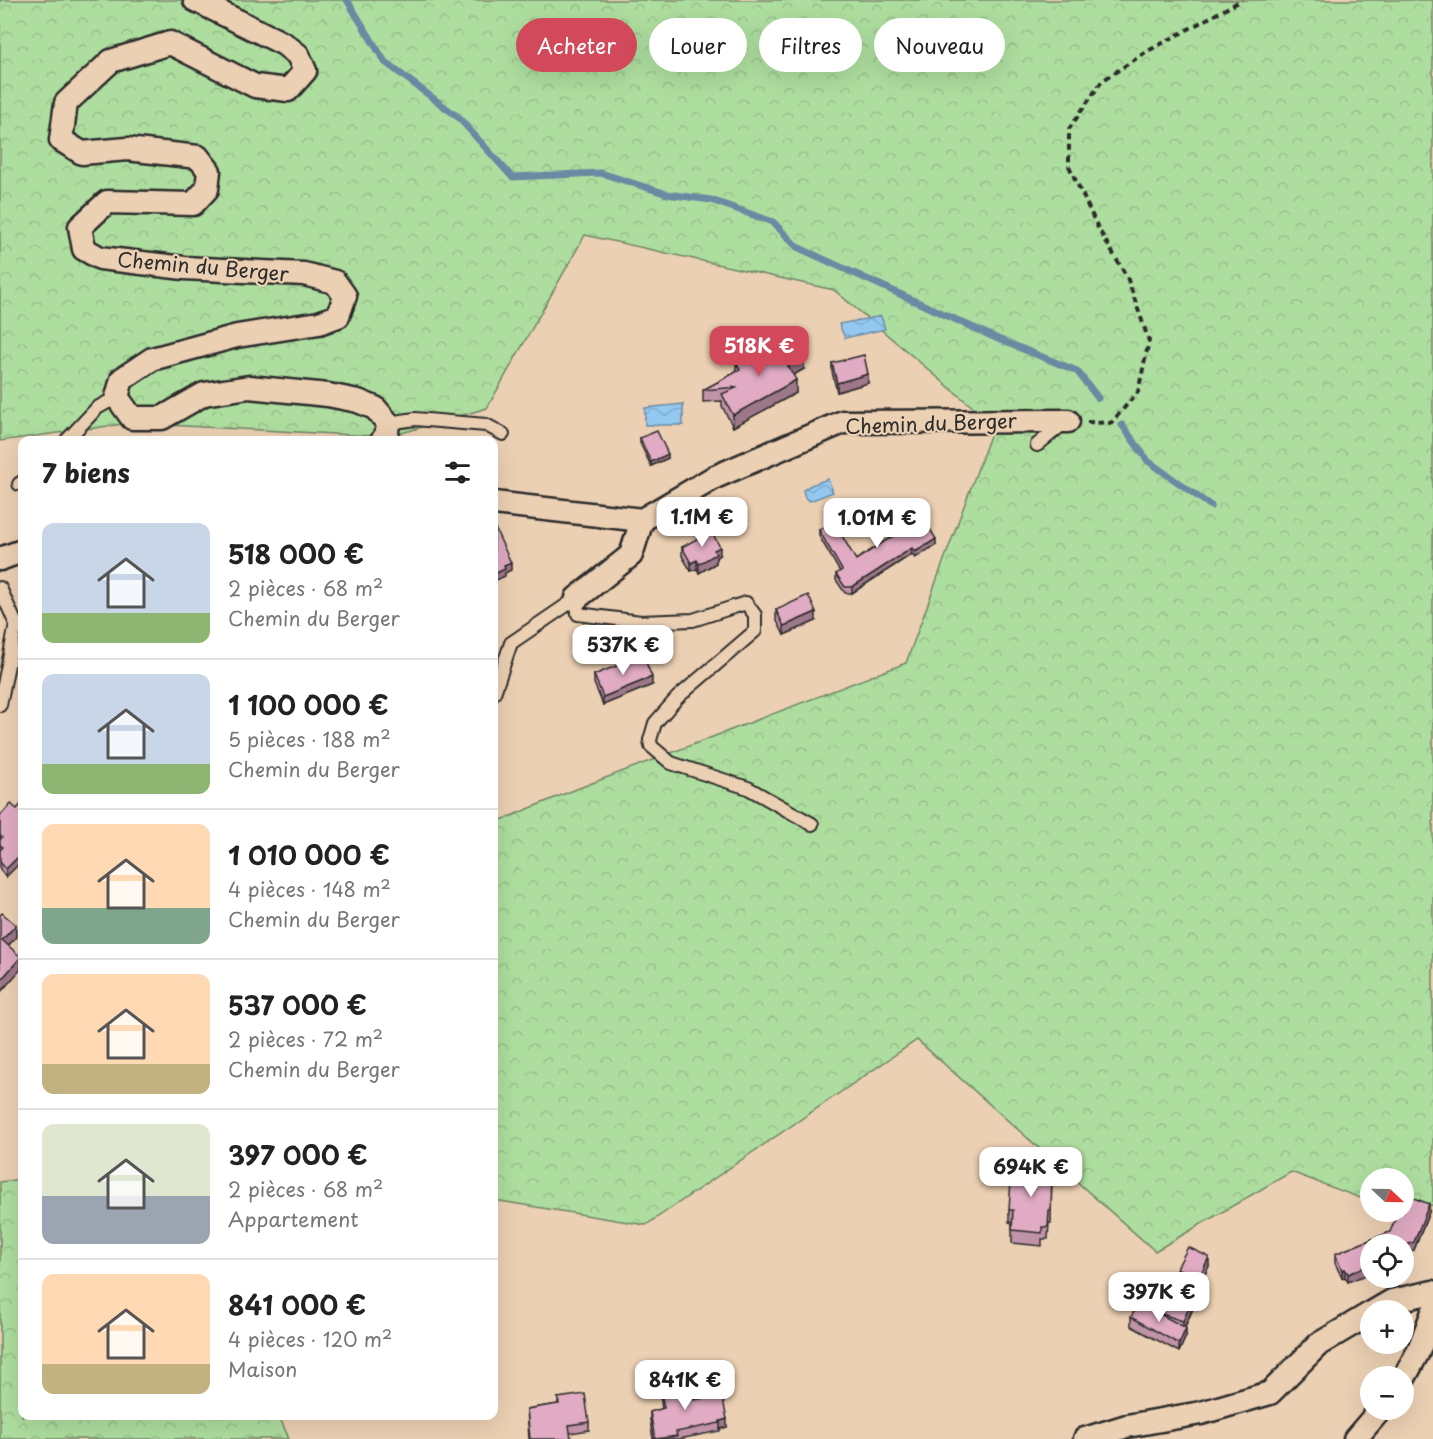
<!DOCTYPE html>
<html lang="fr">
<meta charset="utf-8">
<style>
:root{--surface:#fff;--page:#f2f2f2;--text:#222;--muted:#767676;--line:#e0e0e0;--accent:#d1495b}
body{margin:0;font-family:"Playpen Sans",sans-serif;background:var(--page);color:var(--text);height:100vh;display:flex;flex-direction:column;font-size:22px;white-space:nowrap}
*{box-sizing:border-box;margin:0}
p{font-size:20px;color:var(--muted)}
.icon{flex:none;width:33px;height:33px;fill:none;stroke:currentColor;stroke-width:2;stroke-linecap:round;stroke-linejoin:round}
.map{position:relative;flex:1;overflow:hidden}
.sheet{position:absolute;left:18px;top:436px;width:480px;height:984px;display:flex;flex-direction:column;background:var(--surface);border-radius:12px;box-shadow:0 6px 24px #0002}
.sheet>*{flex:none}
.guide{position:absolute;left:516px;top:18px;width:570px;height:54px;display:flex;gap:12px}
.needle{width:39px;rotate:112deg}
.fabs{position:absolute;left:1360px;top:1168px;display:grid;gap:12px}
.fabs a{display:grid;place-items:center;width:54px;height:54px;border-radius:50%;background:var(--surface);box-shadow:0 6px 24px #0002;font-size:30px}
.price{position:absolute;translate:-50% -51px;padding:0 14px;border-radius:12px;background:#fff;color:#222;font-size:20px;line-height:39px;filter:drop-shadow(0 2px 3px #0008)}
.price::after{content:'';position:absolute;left:50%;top:36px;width:18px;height:14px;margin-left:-9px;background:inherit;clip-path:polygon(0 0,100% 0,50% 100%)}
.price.on{background:var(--accent);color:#fff}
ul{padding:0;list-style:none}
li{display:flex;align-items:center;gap:18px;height:150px;padding:0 24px}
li+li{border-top:2px solid var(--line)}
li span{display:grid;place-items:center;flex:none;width:168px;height:120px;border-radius:12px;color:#555}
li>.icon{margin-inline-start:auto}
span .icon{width:72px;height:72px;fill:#fffc;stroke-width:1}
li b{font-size:26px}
h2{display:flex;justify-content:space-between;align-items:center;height:72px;padding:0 24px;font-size:26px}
.pill{padding:0 21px;border-radius:27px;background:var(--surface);box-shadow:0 6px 24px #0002;font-size:21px;line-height:54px}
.pill.on{background:var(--accent);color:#fff}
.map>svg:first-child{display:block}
.forest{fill:url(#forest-crowns);stroke:#6c8465;stroke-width:1.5}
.water{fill:url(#water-waves);stroke:#698aa2;stroke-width:1.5}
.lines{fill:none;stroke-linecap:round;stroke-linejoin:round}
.stream{stroke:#698aa2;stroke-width:7}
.service-casing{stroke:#2b2b2b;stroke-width:16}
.minor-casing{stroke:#2b2b2b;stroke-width:27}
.path{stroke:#2b2b2b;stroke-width:4;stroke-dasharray:6 4.5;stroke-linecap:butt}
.service{stroke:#ecd0b3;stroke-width:12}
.minor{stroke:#ecd0b3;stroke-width:22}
.wall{fill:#c193a8;stroke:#2b2b2b;stroke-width:1.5}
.shaded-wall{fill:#9d7888;stroke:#2b2b2b;stroke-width:1.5}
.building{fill:#e0abc3;stroke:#2b2b2b;stroke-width:1.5}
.labels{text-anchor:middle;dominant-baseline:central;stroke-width:4.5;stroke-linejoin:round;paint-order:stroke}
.street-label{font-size:20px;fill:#2b2b2b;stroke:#ecd0b3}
</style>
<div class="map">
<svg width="1433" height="1439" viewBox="0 0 1433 1439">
<defs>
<pattern id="forest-crowns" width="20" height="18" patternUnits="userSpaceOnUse" patternTransform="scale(1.5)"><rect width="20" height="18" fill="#aede9f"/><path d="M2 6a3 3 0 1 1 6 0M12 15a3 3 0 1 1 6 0" fill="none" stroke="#96bf89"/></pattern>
<pattern id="water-waves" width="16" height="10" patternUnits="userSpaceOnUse" patternTransform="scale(1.5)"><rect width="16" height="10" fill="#93c9f1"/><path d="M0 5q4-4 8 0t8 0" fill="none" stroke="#7fadcf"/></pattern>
</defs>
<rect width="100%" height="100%" fill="#ecd0b3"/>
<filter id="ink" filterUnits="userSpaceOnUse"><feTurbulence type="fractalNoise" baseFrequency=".0167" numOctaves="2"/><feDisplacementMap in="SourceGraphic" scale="12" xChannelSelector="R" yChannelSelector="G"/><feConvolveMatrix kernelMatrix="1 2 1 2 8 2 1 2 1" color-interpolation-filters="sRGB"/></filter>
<g filter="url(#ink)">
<g class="forest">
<path d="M0 0H1433V1204L1414 1218 1397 1212H1404V1179H1371V1202L1291 1172 1155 1251 917 1040 646 1225 494 1200V823L574 790 906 663 994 425 834 290 585 235 487 408 388 437 130 423 0 441Z"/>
<path d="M22 1179V1416H279L289 1439H0V1182Z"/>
</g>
<g class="water">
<path d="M881 316 885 329 845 338 839 324Z"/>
<path d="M683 404V425H645V408Z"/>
<path d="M828 479 833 492 810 501 805 498 803 490 811 485Z"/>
</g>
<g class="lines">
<g class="stream">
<path d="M347 0 385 62 458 117 512 177 601 173 667 194 711 200 773 222 797 247 998 339 1077 371 1098 398"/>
<path d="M1122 425 1148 461 1211 506"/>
</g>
<g class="service-casing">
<g id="service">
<path d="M388 423 415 419 486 425 503 434"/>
<path d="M66 441 97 408 117 397"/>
<path d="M1037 445 1064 423"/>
<path d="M19 484 22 482"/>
<path d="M0 588 16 624 22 629"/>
<path d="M577 598 578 614 641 622 693 620 746 603 755 615V631L678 697 655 723 650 740 651 746 671 763 748 788 812 824"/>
<path d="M494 693 511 643 577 598"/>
<path d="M0 705 16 624"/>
</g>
</g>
<g class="minor-casing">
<g id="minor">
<path d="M195 0 284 44 298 55 305 71 288 90 255 86 170 43 111 61 66 103 61 140 82 153 127 149 198 157 209 171 207 189 193 204 107 202 80 227 84 249 100 258 184 268 304 274 335 282 345 296 338 316 319 323 237 336 152 359 122 379 117 397 132 418H162L204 394 249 387 328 395 358 401 375 408 388 423 387 432 382 441"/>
<path d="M494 503 642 520 715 477 843 422 1068 421"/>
<path d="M0 559 22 551"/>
<path d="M577 598 631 555 642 520"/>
<path d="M1375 1311 1392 1301 1433 1292"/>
<path d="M1404 1378 1418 1352 1433 1312"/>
<path d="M1085 1439 1127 1426 1201 1413 1270 1393 1319 1344 1371 1313"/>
<path d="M1355 1439 1380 1410"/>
</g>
</g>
<path class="path" d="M1087 422 1111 423 1138 392 1149 341 1127 277 1099 230 1069 166V129L1102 81 1146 52 1242 0"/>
<use href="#service" class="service"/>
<use href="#minor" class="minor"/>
</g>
<g class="wall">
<path d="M761 358 804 369 793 375 796 393 733 427 722 406V401L703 402V390L736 372V362Z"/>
<path d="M832 363 868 383 837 392 832 372Z"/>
<path d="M640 438 668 458 651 466 640 443Z"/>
<path d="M897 525 936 545 915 558 912 554 852 593H845L836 580V574L840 572 819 536V530L856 560 899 533 897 531Z"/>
<path d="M682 547 720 555 716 557V563L699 573 697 569 691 571 682 556Z"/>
<path d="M776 610 816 621 784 635 776 619Z"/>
<path d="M594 675 652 685 603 705 594 683Z"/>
<path d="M11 804 6 877 0 870V816Z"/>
<path d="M1052 1167 1051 1223H1049L1048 1239H1042V1246L1012 1243V1223L1009 1222V1210Z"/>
<path d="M1429 1212 1414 1250 1404 1254V1245L1348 1282 1345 1277 1342 1278 1335 1263V1254L1390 1232Z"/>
<path d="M1209 1266 1202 1280V1288L1185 1327 1186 1336 1179 1352 1131 1326V1317L1162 1315 1179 1278 1177 1277V1268Z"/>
<path d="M660 1387 694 1400 727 1427 720 1429V1431L679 1439H653L650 1420V1412L662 1409 660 1395Z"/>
<path d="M558 1398 589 1422V1430L570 1433 571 1439H529L527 1409 558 1404Z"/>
</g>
<g class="shaded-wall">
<path d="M804 357V369L788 378V366Z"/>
<path d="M868 374V383L837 392V383Z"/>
<path d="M796 380V393L733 427V415Z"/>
<path d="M668 454V458L651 466V462Z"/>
<path d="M936 539V545L915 558V552Z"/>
<path d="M720 547V555L716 557V563L699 573V564L714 550Z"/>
<path d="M912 548V554L852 593V587Z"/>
<path d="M697 560V569L691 571V563Z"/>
<path d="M511 563V570L505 573V576L494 581V574L504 566Z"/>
<path d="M816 612V621L784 635V626Z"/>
<path d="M652 677V685L603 705V697Z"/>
<path d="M22 853V861L6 877V869Z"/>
<path d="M16 925V937L2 953V940Z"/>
<path d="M21 957V969L0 993V981Z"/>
<path d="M1429 1204V1212L1414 1250 1404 1254V1246Z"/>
<path d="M1209 1257V1266L1202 1280V1288L1183 1330V1321L1199 1278Z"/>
<path d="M1371 1264V1273L1348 1282V1274Z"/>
<path d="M1345 1269V1277L1342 1278V1270Z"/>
<path d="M1186 1328V1336L1179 1352V1344Z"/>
<path d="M727 1419V1427L720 1429V1421Z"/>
</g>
<g class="building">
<path d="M795 340 804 357 788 366 796 380 733 415 722 394 738 387 703 390 740 370 736 362 757 350 761 358Z"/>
<path d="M864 355 868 374 837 383 832 363Z"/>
<path d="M657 431 668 454 651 462 640 438Z"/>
<path d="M919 511 936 539 915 552 912 548 852 587H845L836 574 842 570 819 530 834 522 856 560 901 531 897 525Z"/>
<path d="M494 526 511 563 504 566 505 569 494 574Z"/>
<path d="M711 531 720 547 714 550 716 554 699 564 697 560 691 563 682 547Z"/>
<path d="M808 595 816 612 784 626 776 610Z"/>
<path d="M643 655 652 677 603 697 594 675Z"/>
<path d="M22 803V853L6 869 0 862V850L3 847 0 845V840L2 837 0 835V816L11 804 17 809Z"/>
<path d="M2 913 16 925 2 940 21 957 0 981V915Z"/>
<path d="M1012 1165 1052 1167 1051 1210H1049L1048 1227H1042V1233L1012 1230 1013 1210H1009Z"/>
<path d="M1406 1195 1429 1204 1414 1242 1404 1246 1371 1245V1264L1348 1274 1345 1269 1342 1270 1335 1254 1390 1232 1398 1212H1404V1199Z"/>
<path d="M1188 1247 1209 1257 1199 1278 1202 1279 1183 1321 1162 1314 1182 1271 1177 1268Z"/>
<path d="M1139 1303 1186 1328 1179 1344 1131 1317Z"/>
<path d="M690 1380 694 1400 722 1395 727 1419 720 1421V1423L676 1432 677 1436 655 1439 650 1412 664 1408 660 1387Z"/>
<path d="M585 1394 589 1422 569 1425 571 1439H530L527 1409 559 1404 558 1398Z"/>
</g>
</g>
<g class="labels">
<g class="street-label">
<text transform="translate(203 266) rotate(5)">Chemin du Berger</text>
<text transform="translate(931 423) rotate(-2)">Chemin du Berger</text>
</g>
</g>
</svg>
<div class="fabs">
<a><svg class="needle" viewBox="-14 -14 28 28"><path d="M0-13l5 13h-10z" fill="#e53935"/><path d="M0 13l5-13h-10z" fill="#767676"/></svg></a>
<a><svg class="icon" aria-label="locate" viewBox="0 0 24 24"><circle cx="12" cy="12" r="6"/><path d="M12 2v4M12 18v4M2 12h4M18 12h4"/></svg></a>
<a>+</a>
<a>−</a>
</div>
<b class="price on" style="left:759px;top:377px">518K €</b>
<b class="price" style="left:702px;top:548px">1.1M €</b>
<b class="price" style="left:877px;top:549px">1.01M €</b>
<b class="price" style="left:623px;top:676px">537K €</b>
<b class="price" style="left:1031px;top:1198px">694K €</b>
<b class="price" style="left:1159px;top:1323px">397K €</b>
<b class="price" style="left:685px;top:1411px">841K €</b>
<div class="guide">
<a class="pill on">Acheter</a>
<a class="pill">Louer</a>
<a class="pill">Filtres</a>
<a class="pill">Nouveau</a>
</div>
<section class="sheet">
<h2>7 biens<svg class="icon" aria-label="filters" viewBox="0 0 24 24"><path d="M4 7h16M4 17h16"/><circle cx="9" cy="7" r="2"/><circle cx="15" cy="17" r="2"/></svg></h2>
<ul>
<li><span style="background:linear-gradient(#c9d6e8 75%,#8fb573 0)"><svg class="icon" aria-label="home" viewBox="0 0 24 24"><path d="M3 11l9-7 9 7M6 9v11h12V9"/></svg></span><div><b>518 000 €</b><p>2 pièces · 68 m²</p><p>Chemin du Berger</p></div></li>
<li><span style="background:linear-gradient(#c9d6e8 75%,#8fb573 0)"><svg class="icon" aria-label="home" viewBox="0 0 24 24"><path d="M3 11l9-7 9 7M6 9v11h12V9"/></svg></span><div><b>1 100 000 €</b><p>5 pièces · 188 m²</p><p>Chemin du Berger</p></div></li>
<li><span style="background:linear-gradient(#ffd9b3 70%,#7fa58c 0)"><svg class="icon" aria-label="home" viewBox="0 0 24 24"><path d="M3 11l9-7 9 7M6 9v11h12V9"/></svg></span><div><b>1 010 000 €</b><p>4 pièces · 148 m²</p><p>Chemin du Berger</p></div></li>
<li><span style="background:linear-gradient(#ffd9b3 75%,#c2b280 0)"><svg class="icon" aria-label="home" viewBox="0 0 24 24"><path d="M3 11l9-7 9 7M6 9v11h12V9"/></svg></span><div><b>537 000 €</b><p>2 pièces · 72 m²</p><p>Chemin du Berger</p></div></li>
<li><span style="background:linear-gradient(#dfe7d0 60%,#9aa5b1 0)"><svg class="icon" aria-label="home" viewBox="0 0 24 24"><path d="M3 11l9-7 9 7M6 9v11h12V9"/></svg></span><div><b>397 000 €</b><p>2 pièces · 68 m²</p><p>Appartement</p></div></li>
<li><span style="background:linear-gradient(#ffd9b3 75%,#c2b280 0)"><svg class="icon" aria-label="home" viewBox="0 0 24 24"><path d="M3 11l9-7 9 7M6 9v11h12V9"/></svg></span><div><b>841 000 €</b><p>4 pièces · 120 m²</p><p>Maison</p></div></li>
</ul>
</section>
</div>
